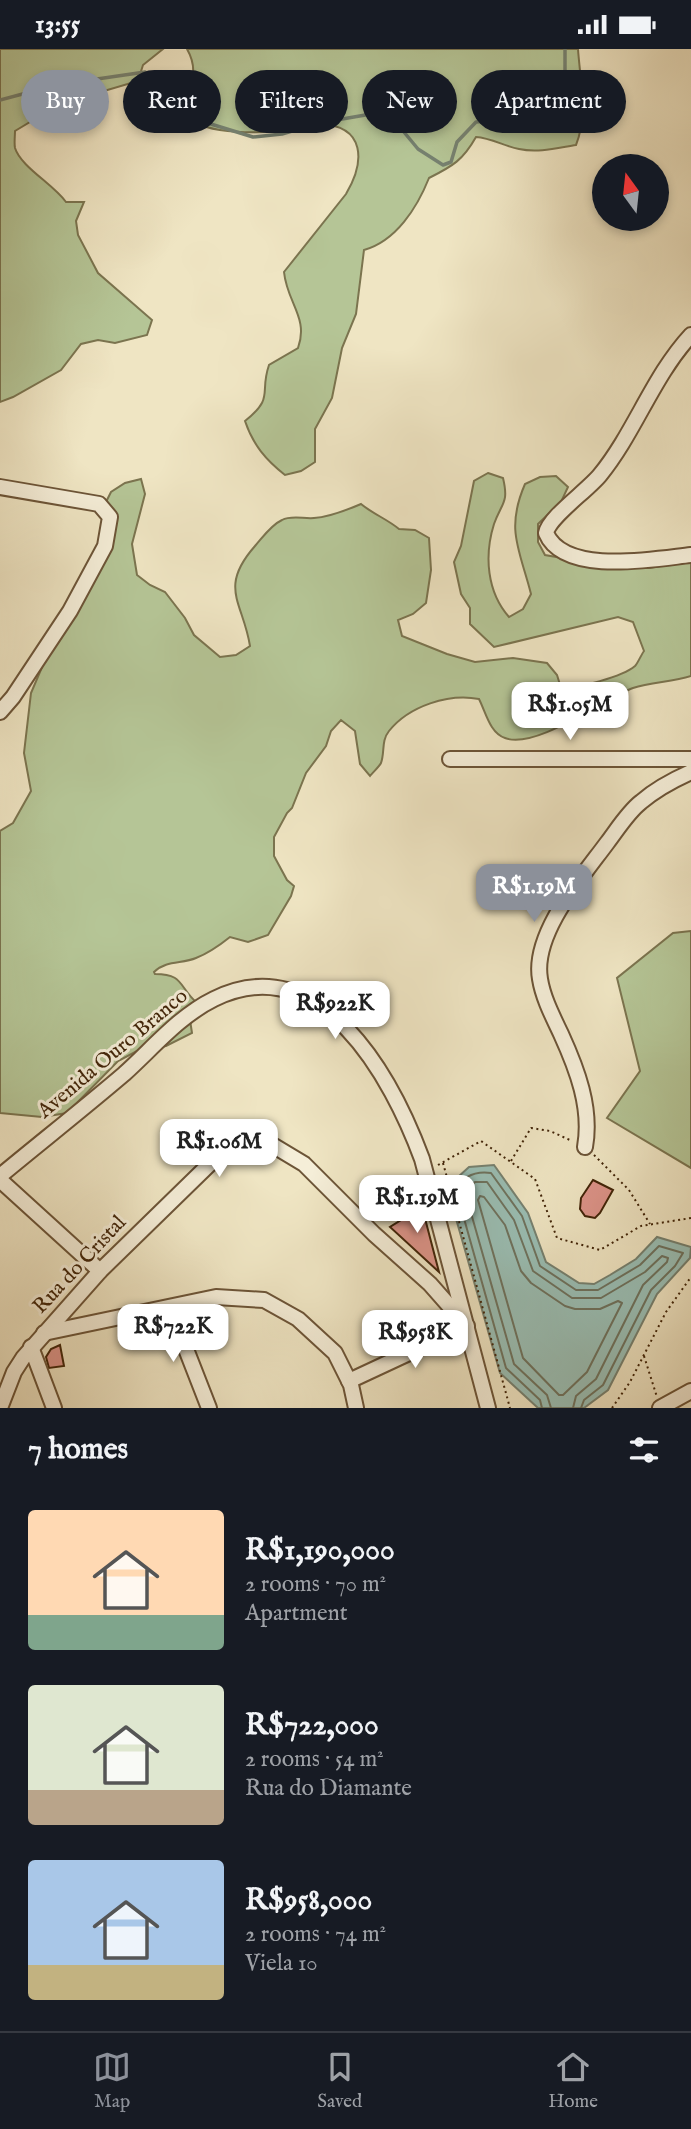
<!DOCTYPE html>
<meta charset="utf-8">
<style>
:root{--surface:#171b24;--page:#20242c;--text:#f1f3f6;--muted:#9ea1a6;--line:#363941;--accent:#8c9099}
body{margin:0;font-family:"IM FELL English",serif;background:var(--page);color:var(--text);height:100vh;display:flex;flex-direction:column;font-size:26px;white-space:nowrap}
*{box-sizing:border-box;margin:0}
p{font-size:23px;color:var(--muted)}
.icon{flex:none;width:38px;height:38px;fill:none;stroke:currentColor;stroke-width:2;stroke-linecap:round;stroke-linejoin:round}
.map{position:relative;height:1359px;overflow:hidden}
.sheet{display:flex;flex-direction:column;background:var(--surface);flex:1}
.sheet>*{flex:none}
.hud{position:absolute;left:21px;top:21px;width:649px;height:63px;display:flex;gap:14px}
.needle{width:46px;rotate:345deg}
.buttons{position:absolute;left:592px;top:105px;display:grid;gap:14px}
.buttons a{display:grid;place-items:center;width:77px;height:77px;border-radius:50%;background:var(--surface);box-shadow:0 4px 10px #0003;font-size:35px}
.price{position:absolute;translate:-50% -60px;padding:0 16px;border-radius:14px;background:#fff;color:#222;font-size:23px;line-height:46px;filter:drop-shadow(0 2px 4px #0008)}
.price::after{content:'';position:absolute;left:50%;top:42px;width:21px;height:16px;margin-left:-10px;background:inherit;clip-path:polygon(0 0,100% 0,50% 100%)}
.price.on{background:var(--accent);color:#fff}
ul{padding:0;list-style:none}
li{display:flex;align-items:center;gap:21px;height:175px;padding:0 28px}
li span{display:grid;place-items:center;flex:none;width:196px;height:140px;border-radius:7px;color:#555}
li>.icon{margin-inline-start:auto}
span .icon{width:84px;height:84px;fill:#fffc;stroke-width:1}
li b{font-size:30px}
h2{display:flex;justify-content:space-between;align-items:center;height:84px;padding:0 28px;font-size:30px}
.tag{padding:0 24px;border-radius:32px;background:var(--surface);box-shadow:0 4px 10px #0003;font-size:24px;line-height:63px}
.tag.on{background:var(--accent);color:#fff}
.status{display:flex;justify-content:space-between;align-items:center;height:49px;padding:0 35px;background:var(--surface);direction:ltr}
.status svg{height:19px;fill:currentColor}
.dock{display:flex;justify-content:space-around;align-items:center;height:98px;border-top:2px solid var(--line);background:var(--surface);font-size:19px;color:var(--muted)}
.dock a{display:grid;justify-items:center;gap:4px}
.dock .on{color:var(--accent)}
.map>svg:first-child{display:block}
.green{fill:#b5c596;stroke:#7b744f;stroke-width:2}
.water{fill:#9abfb5;stroke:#768170;stroke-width:2}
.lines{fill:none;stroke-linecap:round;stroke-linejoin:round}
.shore{stroke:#6e725e;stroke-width:2}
.stream{stroke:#768170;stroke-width:3.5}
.building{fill:#dd948a;stroke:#412408;stroke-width:2}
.minor-casing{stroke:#6c5437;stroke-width:18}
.path{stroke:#412408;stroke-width:2;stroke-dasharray:2 3.5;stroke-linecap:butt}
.minor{stroke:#f5eed8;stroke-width:14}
.labels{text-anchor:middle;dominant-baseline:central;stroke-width:6;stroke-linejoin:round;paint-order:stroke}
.street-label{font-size:21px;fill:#412408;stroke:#f5eed8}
</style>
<div class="status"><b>13:55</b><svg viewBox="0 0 49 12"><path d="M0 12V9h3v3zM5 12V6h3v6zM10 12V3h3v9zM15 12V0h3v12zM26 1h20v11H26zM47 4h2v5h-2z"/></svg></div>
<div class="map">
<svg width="691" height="1359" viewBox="0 0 691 1359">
<rect width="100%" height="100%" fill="#efe5c3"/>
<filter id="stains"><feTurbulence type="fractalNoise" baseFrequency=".00286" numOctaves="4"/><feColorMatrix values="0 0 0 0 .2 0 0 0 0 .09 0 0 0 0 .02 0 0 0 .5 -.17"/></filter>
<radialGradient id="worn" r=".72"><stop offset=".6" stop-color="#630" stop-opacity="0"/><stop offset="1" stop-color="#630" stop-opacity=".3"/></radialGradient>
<g class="green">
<path d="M0 0H163L143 16 138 32 60 55 15 82C15 87 14 94 15 99 21 118 53 135 66 153H84L76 172 78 186 98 224 152 271 147 286 115 294 98 291 81 295 61 321 13 348 0 353Z"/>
<path d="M187 0H578C580 30 588 67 576 96 557 99 538 104 519 100 504 97 491 89 476 88 463 111 453 117 429 129 417 159 396 192 364 201L356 265 342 299 332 349 315 380V413L301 422 285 426C266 411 253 396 245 372 275 348 259 345 269 316L298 299C309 269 287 254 284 223L346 145C365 113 366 77 320 75 310 75 299 79 289 81 265 84 206 87 189 68 185 65 183 58 181 54 193 38 198 19 187 0Z"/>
<path d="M488 424 503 429C509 454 502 453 494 475 484 507 487 543 509 568L523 560 531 545C520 501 505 481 525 435L540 428 556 427 568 438 561 453 538 475V493L545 506 620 519H650L691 511V627C672 633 651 633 633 639 603 650 536 701 505 689 490 684 486 664 479 650 449 644 409 657 389 682 381 692 385 703 381 714 379 718 373 723 370 727L360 715 355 682 341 671 331 682 326 697 306 724 292 759 287 764 274 788V807L287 831 294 837 291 847 268 886 248 893 230 888C220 896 209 904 196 909 182 915 166 911 154 923L155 925C184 925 178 937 197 954L190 971 192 984 166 997 137 1002 118 1012 67 1064 42 1068 0 1064V782L13 774 31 742 24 704 31 644 51 597 102 510 103 459 111 443 125 434 141 430 145 445 132 495 137 526 150 536 165 543 185 569 194 586 220 608 236 606 250 597C243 553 218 539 255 497 263 488 271 476 282 471 291 466 304 470 314 469 330 468 347 461 361 455 373 465 387 470 399 480L415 481 429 489 431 521 426 554 413 565 398 571 402 587 447 605 475 613 513 609 547 614 557 626 561 639C579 639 622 628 635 617 638 614 641 606 644 602L633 573 618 568 494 598 470 575V559L461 545 454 513 461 497 474 432Z"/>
<path d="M691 882V1119L607 1069 640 1022 617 929 673 884Z"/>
</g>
<path class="water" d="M494 1116 528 1164 546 1213 579 1234 594 1235 610 1226 636 1210 657 1188 691 1198 690 1209 657 1245 608 1341 584 1359H538L500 1324 447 1138 469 1118Z"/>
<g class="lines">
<g class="shore">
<path d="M480 1147 484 1148 505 1176 521 1222 531 1234 565 1257 575 1260H600L618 1252 622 1254 587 1323 563 1346H559L523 1309 478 1151Z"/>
<path d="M542 1359 540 1351 506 1319 456 1141C463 1127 476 1122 491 1124L522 1167 540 1217 576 1241H598L640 1216 659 1197 683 1204 675 1217 651 1241 603 1336 584 1351 581 1359"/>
<path d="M551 1359 547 1346 514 1315 465 1143 475 1133H487L514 1171 533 1222 572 1249H601L645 1223 662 1207 668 1209 667 1213 643 1236 596 1330 576 1347 573 1359"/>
</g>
<path class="stream" d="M0 51 56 36 145 23 165 38 188 68 253 88 282 85 319 74 377 64 394 71 418 100 443 116 451 113 457 93 476 73 497 71 517 79 544 80 565 68V0"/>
</g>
<g class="building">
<path d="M593 1131 613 1141 600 1164 595 1169 585 1167 580 1160 581 1149Z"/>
<path d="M422 1158 439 1223 390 1178Z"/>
<path d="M60 1296 64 1317 49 1319 46 1308 51 1300Z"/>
</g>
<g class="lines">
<g class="minor-casing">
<g id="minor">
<path d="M691 286C653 327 635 383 600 426 587 442 549 468 546 484 564 527 654 510 691 506"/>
<path d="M0 438 99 455 110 468 105 497 70 562 13 648 0 663"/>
<path d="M450 710H691"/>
<path d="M585 1098C592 1059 577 1020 561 985 553 968 543 949 540 930 532 885 582 828 607 794 617 781 628 763 641 753 656 740 673 731 691 723"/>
<path d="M0 1127C41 1093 83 1060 124 1025 152 1000 179 967 214 950 321 897 392 1029 422 1110L488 1359"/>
<path d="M0 1131 100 1222"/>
<path d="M170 1259 209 1359"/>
<path d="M44 1284 216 1248 264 1251 298 1270 335 1304 351 1336 356 1359"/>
<path d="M31 1298 54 1359"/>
<path d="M0 1359 14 1323 23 1309 100 1222 220 1105 238 1097 260 1094 274 1097 304 1115 374 1185 430 1235 467 1277 349 1332"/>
<path d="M660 1359 691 1342"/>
</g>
</g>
<g class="path">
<path d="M594 1106 629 1141 650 1175"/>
<path d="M511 1112 531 1079 550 1082 572 1092"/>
<path d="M443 1114 510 1359"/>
<path d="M438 1116 481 1092 535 1130 557 1189 600 1201 641 1177 691 1169"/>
<path d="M644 1307 657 1348"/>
<path d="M612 1359 630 1333 666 1263 691 1228"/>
</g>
<use href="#minor" class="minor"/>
</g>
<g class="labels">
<g class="street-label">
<text transform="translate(113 1005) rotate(-40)">Avenida Ouro Branco</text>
<text transform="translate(80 1216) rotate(-47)">Rua do Cristal</text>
</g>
</g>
<rect width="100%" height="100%" filter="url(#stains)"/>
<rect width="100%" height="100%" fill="url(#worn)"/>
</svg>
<div class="buttons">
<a><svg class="needle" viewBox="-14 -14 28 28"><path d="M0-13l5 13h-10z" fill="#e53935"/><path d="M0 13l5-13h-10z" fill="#9ea1a6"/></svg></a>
</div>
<b class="price" style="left:570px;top:693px">R$1.05M</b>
<b class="price on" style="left:534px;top:875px">R$1.19M</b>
<b class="price" style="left:335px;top:992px">R$922K</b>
<b class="price" style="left:219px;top:1130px">R$1.06M</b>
<b class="price" style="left:417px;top:1186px">R$1.19M</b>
<b class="price" style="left:173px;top:1315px">R$722K</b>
<b class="price" style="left:415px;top:1321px">R$958K</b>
<div class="hud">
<a class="tag on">Buy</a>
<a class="tag">Rent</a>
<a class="tag">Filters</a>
<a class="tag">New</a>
<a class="tag">Apartment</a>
</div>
</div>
<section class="sheet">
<h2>7 homes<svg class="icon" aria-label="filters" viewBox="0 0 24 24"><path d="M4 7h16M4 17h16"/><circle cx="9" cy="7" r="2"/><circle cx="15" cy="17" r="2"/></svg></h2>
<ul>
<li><span style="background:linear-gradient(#ffd9b3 75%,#7fa58c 0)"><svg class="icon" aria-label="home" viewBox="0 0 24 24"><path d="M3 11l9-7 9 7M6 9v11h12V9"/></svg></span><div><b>R$1,190,000</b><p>2 rooms · 70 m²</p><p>Apartment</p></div></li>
<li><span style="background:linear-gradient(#dfe7d0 75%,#b9a48a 0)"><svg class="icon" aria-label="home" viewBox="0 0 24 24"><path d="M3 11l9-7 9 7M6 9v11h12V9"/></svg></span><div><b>R$722,000</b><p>2 rooms · 54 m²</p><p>Rua do Diamante</p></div></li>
<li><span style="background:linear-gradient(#a9c7e8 75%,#c2b280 0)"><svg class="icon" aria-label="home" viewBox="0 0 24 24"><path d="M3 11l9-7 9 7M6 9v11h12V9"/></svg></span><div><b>R$958,000</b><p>2 rooms · 74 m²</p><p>Viela 10</p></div></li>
</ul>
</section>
<nav class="dock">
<a class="on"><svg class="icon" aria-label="map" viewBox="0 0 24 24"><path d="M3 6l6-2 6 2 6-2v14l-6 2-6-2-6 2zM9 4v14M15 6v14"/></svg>Map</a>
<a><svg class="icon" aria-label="saved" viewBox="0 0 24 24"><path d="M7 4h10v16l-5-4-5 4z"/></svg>Saved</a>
<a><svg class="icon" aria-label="home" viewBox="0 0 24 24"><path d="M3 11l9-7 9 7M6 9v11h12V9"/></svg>Home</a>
</nav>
